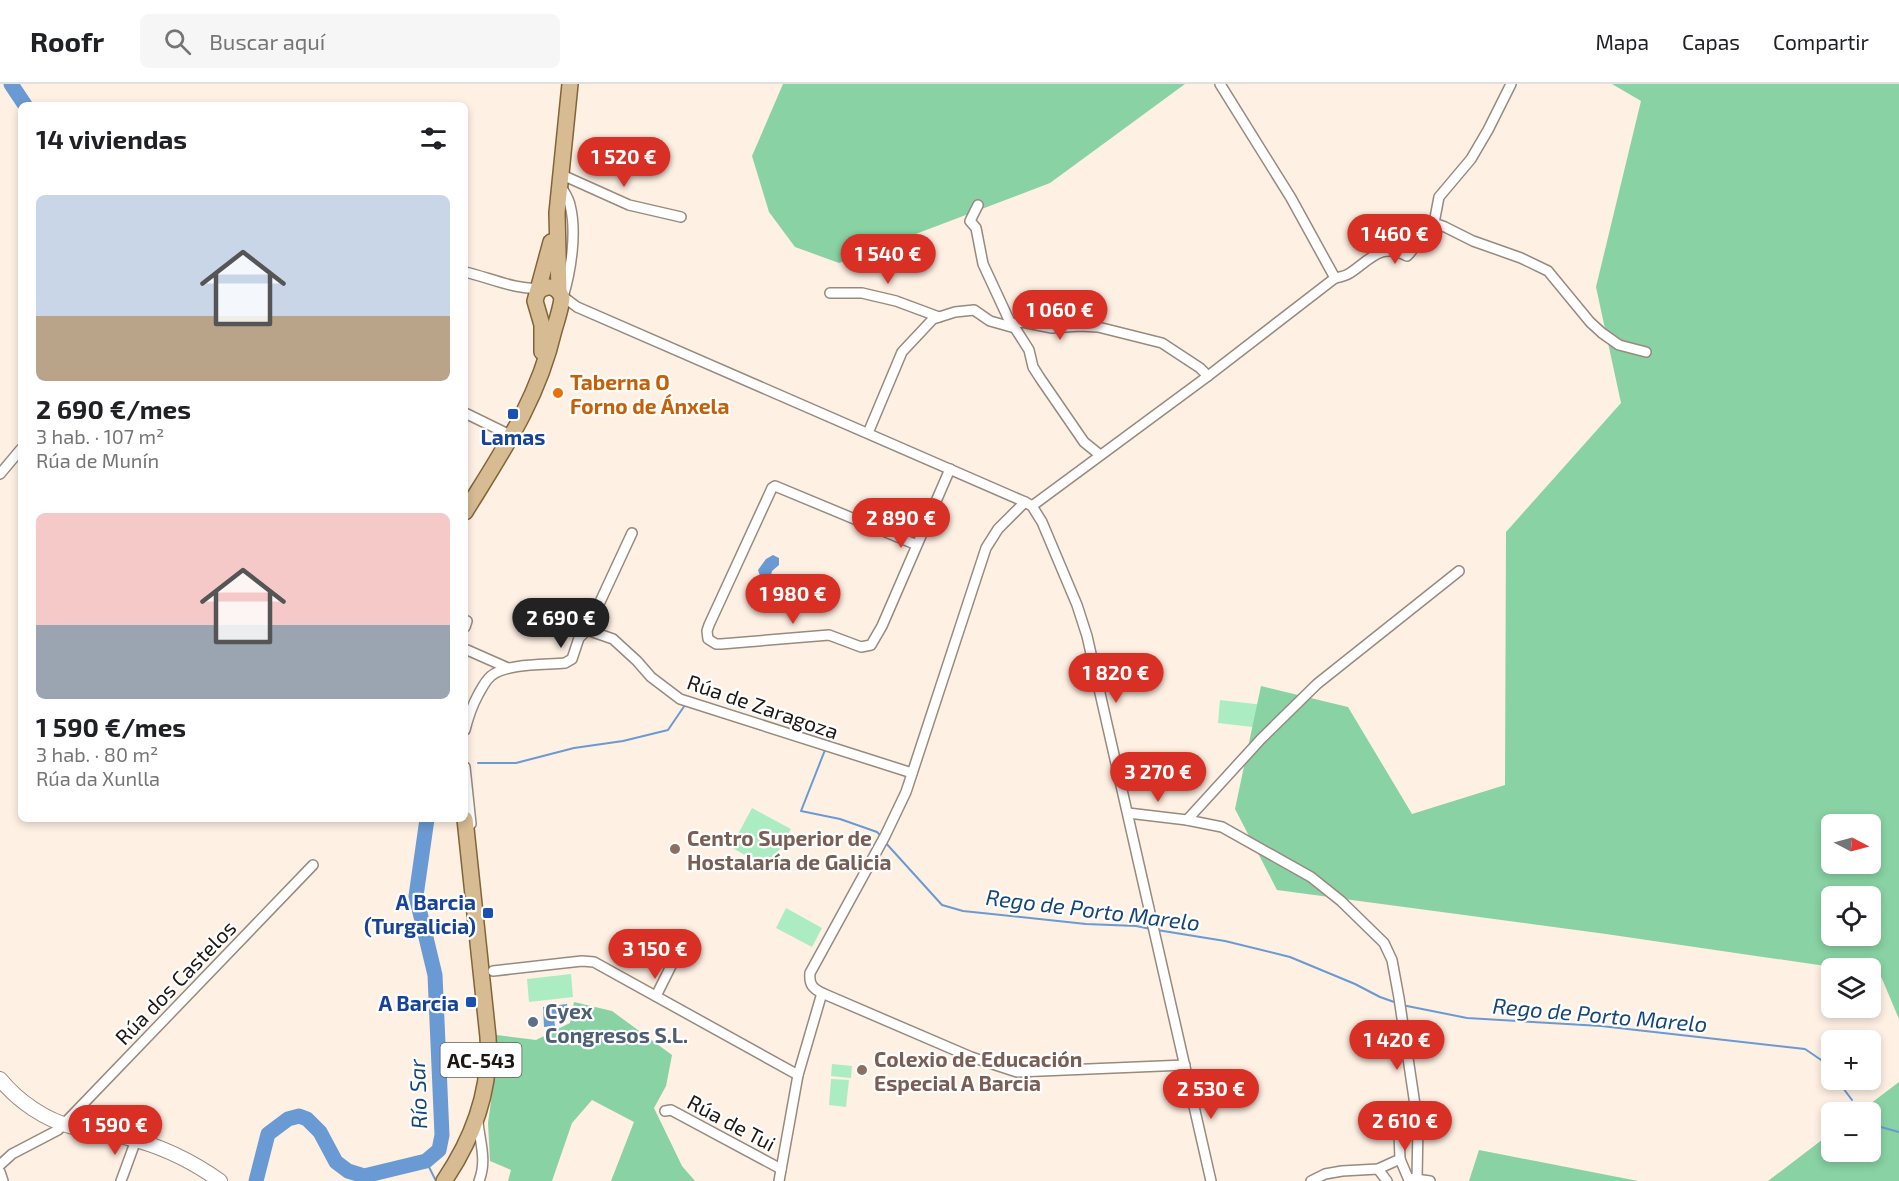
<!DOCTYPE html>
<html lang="es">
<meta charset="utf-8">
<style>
:root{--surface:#fff;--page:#f6f6f6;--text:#202124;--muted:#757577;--line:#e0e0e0;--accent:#d93025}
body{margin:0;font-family:"Exo 2",sans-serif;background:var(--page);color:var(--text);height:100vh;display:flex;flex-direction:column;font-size:22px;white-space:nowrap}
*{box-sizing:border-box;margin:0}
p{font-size:20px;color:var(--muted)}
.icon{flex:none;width:33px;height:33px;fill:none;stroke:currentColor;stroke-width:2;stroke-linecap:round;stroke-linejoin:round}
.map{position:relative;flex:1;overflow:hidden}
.drawer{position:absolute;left:18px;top:18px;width:450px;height:720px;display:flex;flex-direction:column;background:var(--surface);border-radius:9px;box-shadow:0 3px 9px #0003}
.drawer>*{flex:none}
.needle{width:39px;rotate:96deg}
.controls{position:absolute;left:1821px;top:730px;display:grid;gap:12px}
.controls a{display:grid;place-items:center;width:60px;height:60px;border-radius:9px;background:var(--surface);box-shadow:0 3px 9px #0003;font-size:30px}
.price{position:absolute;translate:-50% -51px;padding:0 14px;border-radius:21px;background:var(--accent);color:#fff;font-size:20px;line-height:39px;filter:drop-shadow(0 2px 3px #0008)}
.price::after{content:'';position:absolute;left:50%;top:36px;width:18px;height:14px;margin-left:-9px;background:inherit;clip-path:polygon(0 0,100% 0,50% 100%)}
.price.on{background:#222;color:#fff}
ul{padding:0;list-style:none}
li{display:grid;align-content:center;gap:12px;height:318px;padding:0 18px}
li span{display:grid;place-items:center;height:186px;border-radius:9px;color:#555}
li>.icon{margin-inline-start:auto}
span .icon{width:108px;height:108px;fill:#fffc;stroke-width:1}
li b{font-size:26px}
h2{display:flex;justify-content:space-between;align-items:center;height:72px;padding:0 18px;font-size:26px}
header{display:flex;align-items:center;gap:36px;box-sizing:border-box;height:84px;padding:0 30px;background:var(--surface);border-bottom:2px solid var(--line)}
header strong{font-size:28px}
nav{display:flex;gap:33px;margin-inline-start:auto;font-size:21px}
.search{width:420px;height:54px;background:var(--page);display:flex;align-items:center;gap:15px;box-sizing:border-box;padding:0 21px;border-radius:9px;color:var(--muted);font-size:22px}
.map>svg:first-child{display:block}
.green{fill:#acecc2}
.forest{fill:#88d2a3;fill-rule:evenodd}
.water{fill:#699ad3}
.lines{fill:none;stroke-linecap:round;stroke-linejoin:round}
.stream{stroke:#699ad3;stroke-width:2}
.river{stroke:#699ad3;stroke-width:15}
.street-casing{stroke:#978a7e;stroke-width:12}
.secondary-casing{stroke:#978a7e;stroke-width:16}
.primary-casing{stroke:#836437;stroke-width:18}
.street{stroke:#fff;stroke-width:9}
.secondary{stroke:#fff;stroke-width:14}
.primary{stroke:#d6bb93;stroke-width:15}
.food-dot{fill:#e8710a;stroke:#fff;stroke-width:2}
.transit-dot{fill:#1a4fb4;stroke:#fff;stroke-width:2}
.education-dot{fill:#8d6e63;stroke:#fff;stroke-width:2}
.service-dot{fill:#5c6f8a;stroke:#fff;stroke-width:2}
.labels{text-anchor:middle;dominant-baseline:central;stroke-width:4.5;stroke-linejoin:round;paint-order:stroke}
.shield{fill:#fff;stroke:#605d5a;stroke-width:1.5}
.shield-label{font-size:20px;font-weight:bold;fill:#1c1713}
.food-label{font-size:21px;font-weight:bold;fill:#c56008;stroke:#fff;text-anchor:start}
.transit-label{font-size:21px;font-weight:bold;fill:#164399;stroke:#fff;text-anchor:end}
.street-label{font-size:21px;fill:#1c1713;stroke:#fff}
.education-label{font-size:21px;font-weight:bold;fill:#785e54;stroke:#fff;text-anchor:start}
.service-label{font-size:21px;font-weight:bold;fill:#4e5e75;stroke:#fff;text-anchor:start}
.water-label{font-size:22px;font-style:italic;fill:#14467b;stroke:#fff}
</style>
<header>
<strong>Roofr</strong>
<div class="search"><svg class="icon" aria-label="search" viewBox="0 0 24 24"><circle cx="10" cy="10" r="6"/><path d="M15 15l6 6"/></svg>Buscar aquí</div>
<nav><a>Mapa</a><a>Capas</a><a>Compartir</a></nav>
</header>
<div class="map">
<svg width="1899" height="1097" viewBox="0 0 1899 1097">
<rect width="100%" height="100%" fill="#fef0e3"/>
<g class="green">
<path d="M1220 616 1264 621 1261 644 1218 639Z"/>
<path d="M752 724 791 745 769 785 731 763Z"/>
<path d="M786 824 822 844 812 863 776 844Z"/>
<path d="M571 890 573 913 529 918 527 895Z"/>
<path d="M832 980 852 982 851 994 831 992Z"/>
<path d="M831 995 849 996 846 1023 829 1021Z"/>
</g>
<g class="forest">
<path d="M783 0H1185L1050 99 839 179 795 163 769 128 752 72Z"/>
<path d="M1612 0H1899V935L1880 890 1871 889 1870 885H1846L1606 850 1277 806 1235 725 1261 602 1348 623 1412 730 1505 701 1506 448 1621 319 1596 203 1641 17ZM1832 741H1870V780H1832ZM1832 813H1870V852H1832Z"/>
<path d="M574 918 612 927 672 971 666 1002 654 1024 682 1082 695 1097H611L634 1038 592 1016 572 1039 552 1097H508L511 1086 490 1077 488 1039 495 989 497 951 536 956 570 939Z"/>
<path d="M1899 998V1097H1768L1831 1049 1832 1068H1870V1029H1858Z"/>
<path d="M1479 1066 1638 1097H1469Z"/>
</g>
<g class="water">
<path d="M773 471 779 474V481L772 487 770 495 767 497 761 495 758 486 766 475Z"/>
<path d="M567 920 569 932 554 935 555 942 544 943 543 923Z"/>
</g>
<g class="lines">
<g class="stream">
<path d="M825 666 801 727 840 735 877 748 881 752"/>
<path d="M478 679H516L574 664 623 657 668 646 685 621 762 646"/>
<path d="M884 757 942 821 963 827 1086 840 1136 842 1151 845"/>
<path d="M1157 846 1225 857 1290 873 1355 900 1380 913 1397 919"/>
<path d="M1402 921 1467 934 1601 942 1805 965 1827 980 1832 988"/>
<path d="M1837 996 1852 1016"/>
<path d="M1856 1022 1861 1029"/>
<path d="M1870 1040 1899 1048"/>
<path d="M426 1077 436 1097"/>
</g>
<g class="river">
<path d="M11 0 25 21"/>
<path d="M256 1097 268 1050 288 1035 299 1032 307 1035 320 1048 336 1078 348 1087 364 1092 426 1077 439 1066 442 1051 435 891 416 812 427 735"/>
</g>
<g class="street-casing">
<g id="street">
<path d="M1511 0 1488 46 1471 75 1439 113 1434 139 1445 143 1473 157 1521 174 1548 187 1590 238 1602 249 1619 261 1646 268"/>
<path d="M560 90 629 121 681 133"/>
<path d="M562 104C565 109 569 115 570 121 577 148 571 187 563 213"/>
<path d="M978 121 970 137 976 144 983 180 1009 236 1015 244"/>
<path d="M465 188C488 193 518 207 541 204"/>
<path d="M1335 194C1340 193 1346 192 1350 189 1370 176 1381 158 1407 172 1417 163 1424 145 1434 139"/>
<path d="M830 209H862L896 217 939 233"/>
<path d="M561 211 577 223 1025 418 1032 422 1042 438 1077 521 1087 552 1211 1097"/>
<path d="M465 329 512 352"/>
<path d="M868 349 902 268 933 235 955 228 974 226 990 237 1015 244"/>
<path d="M1100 371 1084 358 1040 294 1033 283 1029 266 1015 244 1017 239 1022 238 1052 244 1080 242 1098 243 1162 259 1200 284 1208 292"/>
<path d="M0 390 21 365"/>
<path d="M1025 418 998 445 986 464 906 708 885 752 810 889C809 900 812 904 822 909L971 973 1017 988 1185 981"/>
<path d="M1032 422 1208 292 1335 194 1291 114 1220 0"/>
<path d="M917 461 775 402 772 404 709 541 707 547 708 555 716 560H721L829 551 861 563 871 561 882 542 950 385"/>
<path d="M465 543 467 537"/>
<path d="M587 546 613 555 637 577 651 593 680 615 912 689"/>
<path d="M465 565 508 584"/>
<path d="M465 646C468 634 472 622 478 611 482 604 485 597 491 592 507 579 545 581 565 579L572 575 579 554 587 546 632 449"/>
<path d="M465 683 471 740"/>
<path d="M1128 729 1187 736"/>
<path d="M493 887 582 877 594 878 798 991"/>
<path d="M656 912 674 876"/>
<path d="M665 1027 671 1026 781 1085"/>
<path d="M478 1038C480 1059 487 1076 479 1097"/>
<path d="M1400 1075 1408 1094 1430 1097"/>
<path d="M0 1081 12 1070 58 1046 313 781"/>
<path d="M1378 1085 1387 1097"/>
<path d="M0 1088 3 1097"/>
<path d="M1417 1095 1418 1041 1399 914 1392 876 1384 859 1341 817 1311 793 1222 743 1187 736 1261 655 1317 600 1459 487"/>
<path d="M121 1097 136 1056"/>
<path d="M779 1097 798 991 822 909"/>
<path d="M1311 1097 1325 1090 1342 1087 1378 1085 1400 1075 1399 1049 1405 1043 1418 1041"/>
</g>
</g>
<g class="secondary-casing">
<path id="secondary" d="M0 995C18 1017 45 1036 73 1043 91 1047 110 1049 128 1054 161 1062 192 1077 220 1097"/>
</g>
<g class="primary-casing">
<g id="primary">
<path d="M559 208 557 129 570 0"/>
<path d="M542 268V241L535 217 551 158"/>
<path d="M465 428C502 368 538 316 554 246 557 236 561 224 562 214 558 202 546 199 537 209"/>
<path d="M444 1097C474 1053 491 1006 488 953L465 735"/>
</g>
</g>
<use href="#street" class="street"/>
<use href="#secondary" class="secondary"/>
<use href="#primary" class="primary"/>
</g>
<circle class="food-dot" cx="558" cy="309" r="6"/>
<g class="transit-dot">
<rect x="507" y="324" width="12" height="12" rx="3"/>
<rect x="482" y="823" width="12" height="12" rx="3"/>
<rect x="465" y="912" width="12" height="12" rx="3"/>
</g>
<g class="education-dot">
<circle cx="675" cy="765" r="6"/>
<circle cx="862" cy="986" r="6"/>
</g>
<circle class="service-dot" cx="533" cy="938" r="6"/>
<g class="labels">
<rect class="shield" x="440.5" y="959" width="81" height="34" rx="4.5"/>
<g class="shield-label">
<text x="481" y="976">AC-543</text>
</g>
<g class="food-label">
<text x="570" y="297">Taberna O<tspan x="570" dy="24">Forno de Ánxela</tspan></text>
</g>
<g class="transit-label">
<text x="513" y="352" text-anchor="middle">Lamas</text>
<text x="476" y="817">A Barcia<tspan x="476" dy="24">(Turgalicia)</tspan></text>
<text x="459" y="918">A Barcia</text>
</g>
<g class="street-label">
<text transform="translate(763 622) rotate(19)">Rúa de Zaragoza</text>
<text transform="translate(175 898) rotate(-46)">Rúa dos Castelos</text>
<text transform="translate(732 1038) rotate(28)">Rúa de Tui</text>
</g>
<g class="education-label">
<text x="687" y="753">Centro Superior de<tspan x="687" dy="24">Hostalaría de Galicia</tspan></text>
<text x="874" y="974">Colexio de Educación<tspan x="874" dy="24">Especial A Barcia</tspan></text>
</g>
<g class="service-label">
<text x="545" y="926">Cyex<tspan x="545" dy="24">Congresos S.L.</tspan></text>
</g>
<g class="water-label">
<text transform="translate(1093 825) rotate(7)">Rego de Porto Marelo</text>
<text transform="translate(1600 930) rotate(5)">Rego de Porto Marelo</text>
<text transform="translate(417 1010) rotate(-92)">Río Sar</text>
</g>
</g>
</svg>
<div class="controls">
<a><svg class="needle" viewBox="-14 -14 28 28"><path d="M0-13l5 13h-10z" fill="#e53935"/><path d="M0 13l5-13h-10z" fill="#757577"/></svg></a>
<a><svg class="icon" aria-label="locate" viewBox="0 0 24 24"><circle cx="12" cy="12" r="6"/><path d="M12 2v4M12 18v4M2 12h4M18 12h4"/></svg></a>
<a><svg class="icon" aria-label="layers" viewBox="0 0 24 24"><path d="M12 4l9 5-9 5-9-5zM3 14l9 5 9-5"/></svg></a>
<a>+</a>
<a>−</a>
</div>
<b class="price" style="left:624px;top:104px">1 520 €</b>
<b class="price" style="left:1395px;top:181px">1 460 €</b>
<b class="price" style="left:888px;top:201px">1 540 €</b>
<b class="price" style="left:1060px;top:257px">1 060 €</b>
<b class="price" style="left:901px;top:465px">2 890 €</b>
<b class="price" style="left:793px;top:541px">1 980 €</b>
<b class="price on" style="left:561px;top:565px">2 690 €</b>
<b class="price" style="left:1116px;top:620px">1 820 €</b>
<b class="price" style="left:1158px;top:719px">3 270 €</b>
<b class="price" style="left:655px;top:896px">3 150 €</b>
<b class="price" style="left:1397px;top:987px">1 420 €</b>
<b class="price" style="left:1211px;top:1036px">2 530 €</b>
<b class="price" style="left:1405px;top:1068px">2 610 €</b>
<b class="price" style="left:115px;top:1072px">1 590 €</b>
<section class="drawer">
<h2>14 viviendas<svg class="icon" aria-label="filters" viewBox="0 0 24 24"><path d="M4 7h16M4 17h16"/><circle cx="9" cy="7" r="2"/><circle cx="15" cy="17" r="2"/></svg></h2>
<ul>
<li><span style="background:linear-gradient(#c9d6e8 65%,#b9a48a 0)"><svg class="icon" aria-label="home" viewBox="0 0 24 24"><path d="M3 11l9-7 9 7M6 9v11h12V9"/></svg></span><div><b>2 690 €/mes</b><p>3 hab. · 107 m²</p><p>Rúa de Munín</p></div></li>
<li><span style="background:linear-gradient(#f6c9c9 60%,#9aa5b1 0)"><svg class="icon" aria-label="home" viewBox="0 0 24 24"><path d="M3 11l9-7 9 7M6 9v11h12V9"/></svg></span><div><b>1 590 €/mes</b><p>3 hab. · 80 m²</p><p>Rúa da Xunlla</p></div></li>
</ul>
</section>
</div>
